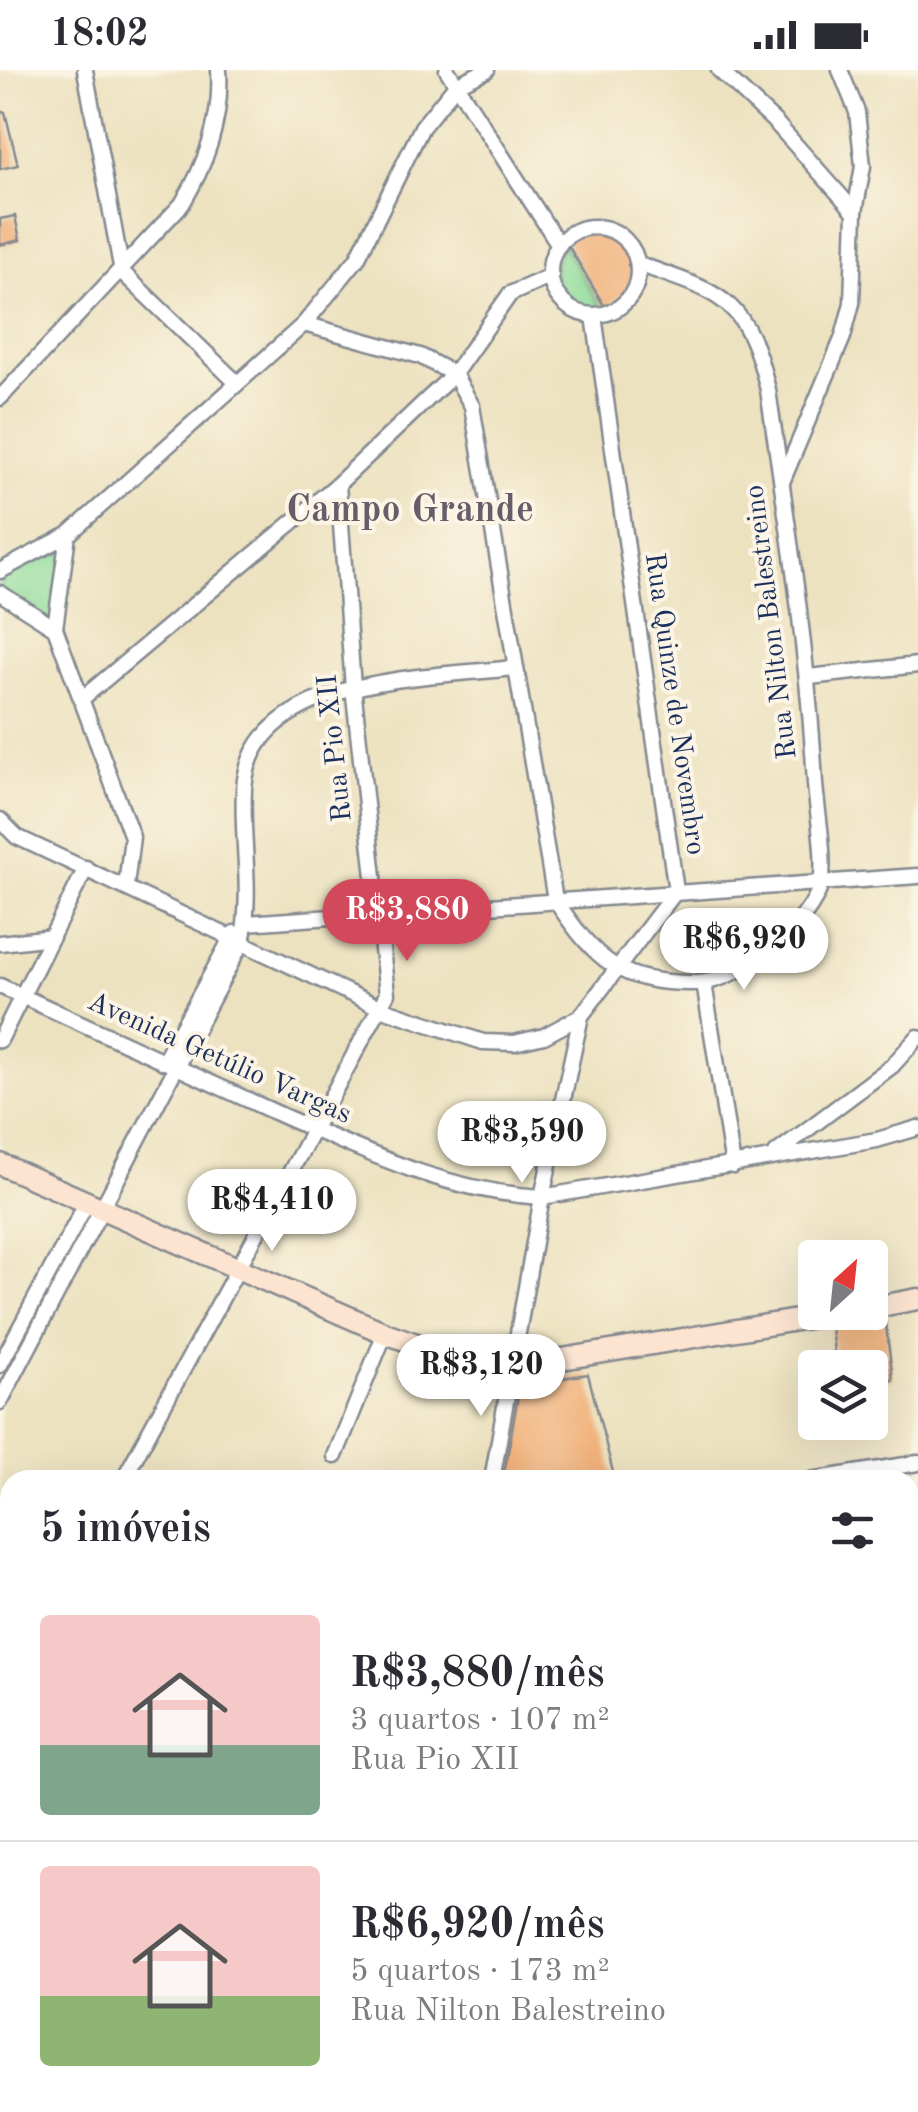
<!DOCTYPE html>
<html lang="pt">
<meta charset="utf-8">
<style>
:root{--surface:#fff;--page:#f2f2f3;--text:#2b2b33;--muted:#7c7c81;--line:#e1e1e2;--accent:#d1495b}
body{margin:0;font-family:"Old Standard TT",serif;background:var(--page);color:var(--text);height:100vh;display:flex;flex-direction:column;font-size:38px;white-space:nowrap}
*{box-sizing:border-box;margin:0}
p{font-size:32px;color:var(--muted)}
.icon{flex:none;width:55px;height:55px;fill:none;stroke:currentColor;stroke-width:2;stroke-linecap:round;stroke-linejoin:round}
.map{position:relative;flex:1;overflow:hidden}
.sheet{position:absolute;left:0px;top:1400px;width:920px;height:642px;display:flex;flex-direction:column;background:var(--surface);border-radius:30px 30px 0 0;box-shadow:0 10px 40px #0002}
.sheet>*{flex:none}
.needle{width:65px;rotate:27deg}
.fabs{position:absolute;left:798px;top:1170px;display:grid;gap:20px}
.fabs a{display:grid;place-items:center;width:90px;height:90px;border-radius:10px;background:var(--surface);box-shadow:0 10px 40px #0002;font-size:50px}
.price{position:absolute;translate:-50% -85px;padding:0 22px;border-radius:35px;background:#fff;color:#222;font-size:32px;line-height:65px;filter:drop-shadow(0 2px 5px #0008)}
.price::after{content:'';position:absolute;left:50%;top:60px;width:30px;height:22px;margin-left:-15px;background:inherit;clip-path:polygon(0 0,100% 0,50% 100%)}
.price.on{background:var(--accent);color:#fff}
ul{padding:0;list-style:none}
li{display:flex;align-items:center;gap:30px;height:250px;padding:0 40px}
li+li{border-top:2px solid var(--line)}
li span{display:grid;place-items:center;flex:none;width:280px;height:200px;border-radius:10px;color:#555}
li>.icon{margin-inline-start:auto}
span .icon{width:120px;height:120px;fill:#fffc;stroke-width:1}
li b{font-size:42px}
h2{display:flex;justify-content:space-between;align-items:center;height:120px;padding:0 40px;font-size:42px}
.status{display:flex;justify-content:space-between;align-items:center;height:70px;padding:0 50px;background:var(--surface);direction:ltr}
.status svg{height:28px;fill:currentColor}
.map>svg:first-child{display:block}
.green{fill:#8cdb9a;stroke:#54857c;stroke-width:2.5}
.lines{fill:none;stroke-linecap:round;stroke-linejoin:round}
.stream{stroke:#51b8cf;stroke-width:5}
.building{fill:#f1b27d}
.street-casing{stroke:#84888f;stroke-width:19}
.secondary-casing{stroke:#84888f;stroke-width:25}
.street{stroke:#fff;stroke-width:14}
.secondary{stroke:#fde4d1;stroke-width:20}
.labels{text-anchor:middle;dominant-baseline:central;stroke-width:8;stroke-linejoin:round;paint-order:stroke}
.street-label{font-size:28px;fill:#1b2f5e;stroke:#fcf5e5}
.district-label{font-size:38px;font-weight:bold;fill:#665d69;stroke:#fcf5e5}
</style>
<div class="status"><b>18:02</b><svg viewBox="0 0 49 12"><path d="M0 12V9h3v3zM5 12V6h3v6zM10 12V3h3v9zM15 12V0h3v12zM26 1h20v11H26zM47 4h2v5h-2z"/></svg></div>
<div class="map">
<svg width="918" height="2042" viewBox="0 0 918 2042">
<rect width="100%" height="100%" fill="#fcf5e5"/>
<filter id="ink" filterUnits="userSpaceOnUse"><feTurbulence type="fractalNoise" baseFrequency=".01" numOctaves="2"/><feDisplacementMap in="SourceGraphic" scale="20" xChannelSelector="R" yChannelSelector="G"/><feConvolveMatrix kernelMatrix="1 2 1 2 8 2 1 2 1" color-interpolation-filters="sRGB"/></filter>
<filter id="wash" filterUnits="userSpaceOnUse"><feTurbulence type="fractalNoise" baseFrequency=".0048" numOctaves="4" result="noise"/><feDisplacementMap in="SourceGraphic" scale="40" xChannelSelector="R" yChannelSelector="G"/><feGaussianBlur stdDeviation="2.25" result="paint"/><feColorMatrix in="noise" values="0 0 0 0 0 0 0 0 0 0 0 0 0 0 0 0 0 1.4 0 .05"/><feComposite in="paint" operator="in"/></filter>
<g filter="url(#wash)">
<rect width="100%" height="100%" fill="#ece2c0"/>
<g class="green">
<path d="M563 173 604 241 579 240C552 226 546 197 563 173Z"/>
<path d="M68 465 55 558 0 523V501Z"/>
</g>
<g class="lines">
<g class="stream">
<path d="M910 1698 918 1702"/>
<path d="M910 1774 918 1759"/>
<path d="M835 2033V2032"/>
</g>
</g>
<g id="blocks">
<g class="building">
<path d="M0 42H5L18 95 0 99Z"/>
<path d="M15 146 20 170 0 175V149Z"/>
<path d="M587 160H604L618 166 632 186 628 195 635 204 632 216 606 239 569 177 568 168Z"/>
<path d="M885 1249 893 1310 870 1314V1298H836L831 1258 855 1251Z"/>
<path d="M588 1304 615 1410H503L520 1315Z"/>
</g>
</g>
</g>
<g filter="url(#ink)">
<use href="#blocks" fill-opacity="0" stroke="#84888f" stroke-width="2.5"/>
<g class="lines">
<g class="street-casing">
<g id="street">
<path d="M85 0 122 202 237 313"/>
<path d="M447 0 559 175"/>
<path d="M719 0 776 53 855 142"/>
<circle cx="594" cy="201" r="44"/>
<path d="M304 254 420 286 454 304 472 336 555 830C596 890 619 914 696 913 738 913 812 854 821 813 826 787 817 741 815 714 808 581 787 451 768 320 746 227 723 224 638 194"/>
<path d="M0 328 182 134C207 93 222 49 219 0"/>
<path d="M782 412 843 267 852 233 855 142 863 96 857 42 840 0"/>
<path d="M0 501 68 465 304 254 357 189 422 57 456 15 487 0"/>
<path d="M0 523 55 558 132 767 126 816"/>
<path d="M55 558 68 465"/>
<path d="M809 607 918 595"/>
<path d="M84 627 338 414 454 304 510 224 551 206"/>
<path d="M0 750 17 767 383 939 483 972 514 973 544 966 581 946"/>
<path d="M246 853 918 806"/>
<path d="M0 873 52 867"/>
<path d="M704 913 733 1096"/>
<path d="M0 916C95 959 189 1003 283 1046 368 1083 448 1122 542 1127L877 1070 918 1058"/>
<path d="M0 970 86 798"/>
<path d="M163 992 234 863"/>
<path d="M776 1083 892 996 918 967"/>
<path d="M0 1295 86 1134"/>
<path d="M0 1332 242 872C253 820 241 770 244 719 251 604 430 608 513 598"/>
<path d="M335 1386 385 1263"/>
<path d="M123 1410 387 924 353 617 338 414"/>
<path d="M492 1410 542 1127 581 946 676 821 594 246"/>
<path d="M811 1410 918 1393"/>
<path d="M910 1564 918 1568"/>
<path d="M0 1603 10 1608"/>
<path d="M910 1647 918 1631"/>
<path d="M0 1786 10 1787"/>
<path d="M910 1816 918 1819"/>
<path d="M0 1855 10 1832"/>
<path d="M0 2003 10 2010"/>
<path d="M40 2032 53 2042"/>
<path d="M192 2032 207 2042"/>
<path d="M627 2032 629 2042"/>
<path d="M82 2042 86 2032"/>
<path d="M260 2042 266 2032"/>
<path d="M448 2042 449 2032"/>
</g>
</g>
<g class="secondary-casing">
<g id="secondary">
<path d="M0 1094 385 1263 445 1284 514 1297 845 1242"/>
<path d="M870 1238 918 1229"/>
<path d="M0 1513 10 1518"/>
<path d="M665 2032 666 2042"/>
</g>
</g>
<use href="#street" class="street"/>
<use href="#secondary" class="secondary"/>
</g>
</g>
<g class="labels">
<g class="street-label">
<text transform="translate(772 552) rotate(-97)">Rua Nilton Balestreino</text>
<text transform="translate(674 634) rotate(82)">Rua Quinze de Novembro</text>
<text transform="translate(336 678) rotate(-96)">Rua Pio XII</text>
<text transform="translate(219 989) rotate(24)">Avenida Getúlio Vargas</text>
</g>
<g class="district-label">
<text x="410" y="441">Campo Grande</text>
</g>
</g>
</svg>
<div class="fabs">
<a><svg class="needle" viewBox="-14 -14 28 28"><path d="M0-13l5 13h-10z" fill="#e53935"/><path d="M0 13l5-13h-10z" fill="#7c7c81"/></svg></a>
<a><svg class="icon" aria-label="layers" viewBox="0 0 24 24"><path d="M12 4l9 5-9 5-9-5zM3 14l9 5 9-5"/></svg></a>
</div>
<b class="price on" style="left:407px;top:894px">R$3,880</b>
<b class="price" style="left:744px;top:923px">R$6,920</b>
<b class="price" style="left:522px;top:1116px">R$3,590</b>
<b class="price" style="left:272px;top:1184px">R$4,410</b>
<b class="price" style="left:481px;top:1349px">R$3,120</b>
<section class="sheet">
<h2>5 imóveis<svg class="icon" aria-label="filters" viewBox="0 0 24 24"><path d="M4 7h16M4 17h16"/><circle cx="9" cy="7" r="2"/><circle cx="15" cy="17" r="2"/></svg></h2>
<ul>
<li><span style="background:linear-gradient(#f6c9c9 65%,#7fa58c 0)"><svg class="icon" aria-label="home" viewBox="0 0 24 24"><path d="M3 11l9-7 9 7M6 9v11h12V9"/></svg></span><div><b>R$3,880/mês</b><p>3 quartos · 107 m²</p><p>Rua Pio XII</p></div></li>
<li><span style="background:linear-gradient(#f6c9c9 65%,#8fb573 0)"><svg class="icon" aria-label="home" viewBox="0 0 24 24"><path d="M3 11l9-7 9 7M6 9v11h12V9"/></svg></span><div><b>R$6,920/mês</b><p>5 quartos · 173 m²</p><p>Rua Nilton Balestreino</p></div></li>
</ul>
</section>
</div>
